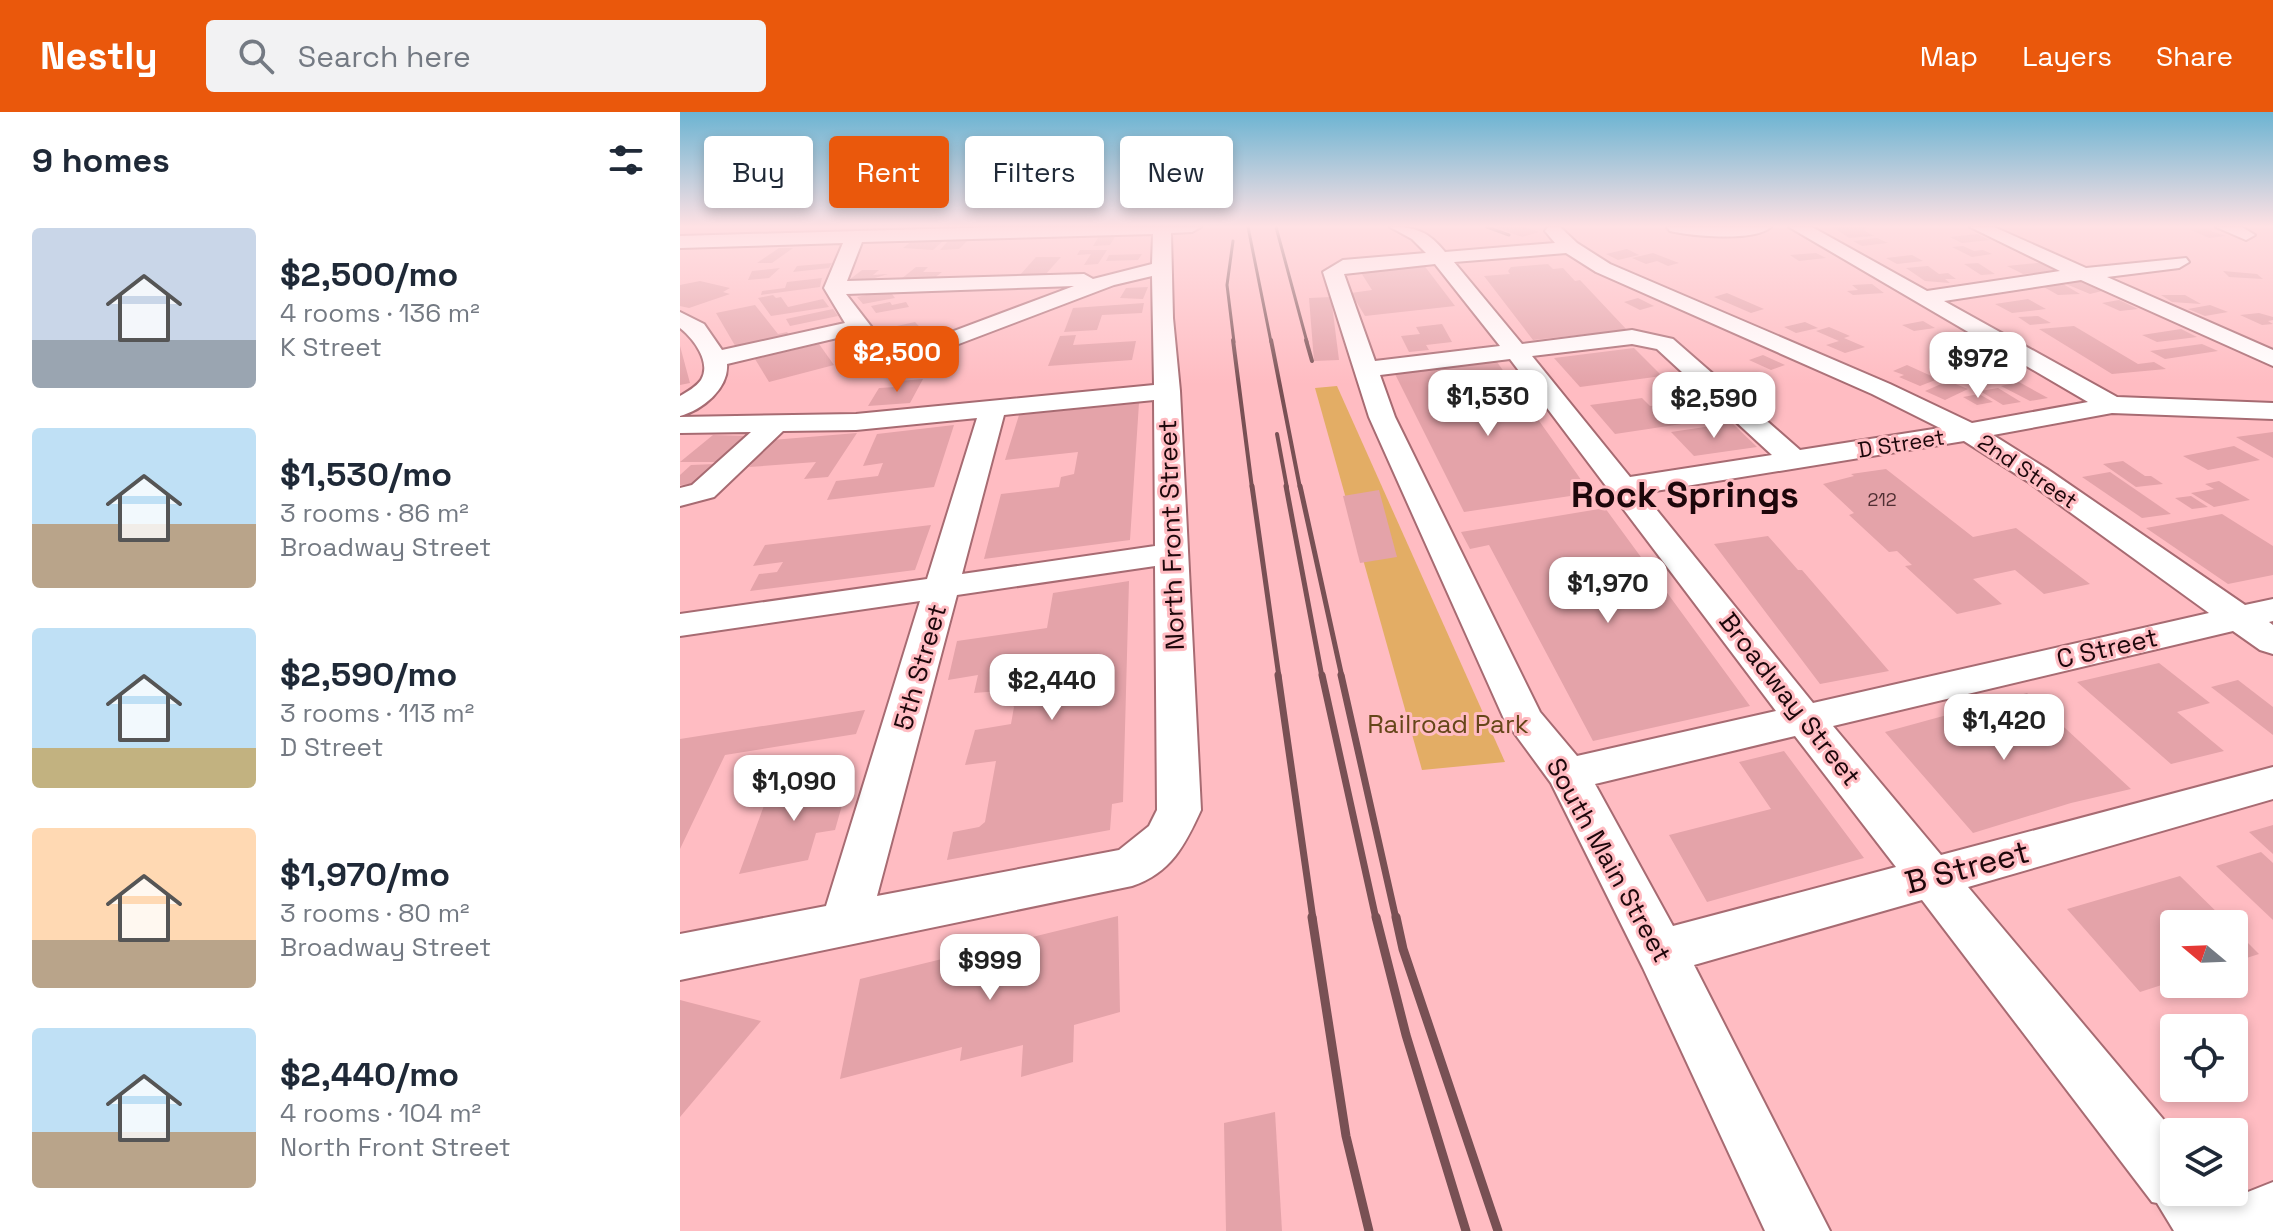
<!DOCTYPE html>
<meta charset="utf-8">
<style>
:root{--surface:#fff;--page:#f2f2f3;--text:#1f2937;--muted:#747a83;--accent:#ea580c}
body{margin:0;font-family:"Space Grotesk",sans-serif;background:var(--page);color:var(--text);height:100vh;display:flex;flex-direction:column;font-size:30px;white-space:nowrap}
*{box-sizing:border-box;margin:0}
p{font-size:26px;color:var(--muted)}
.icon{flex:none;width:44px;height:44px;fill:none;stroke:currentColor;stroke-width:2;stroke-linecap:round;stroke-linejoin:round}
.map{position:relative;flex:1;overflow:hidden}
.drawer{display:flex;flex-direction:column;background:var(--surface);width:680px}
.drawer>*{flex:none}
.guide{position:absolute;left:24px;top:24px;width:760px;height:72px;display:flex;gap:16px}
.needle{width:52px;rotate:289deg}
.fabs{position:absolute;left:1480px;top:798px;display:grid;gap:16px}
.fabs a{display:grid;place-items:center;width:88px;height:88px;border-radius:8px;background:var(--surface);box-shadow:0 4px 12px #0003;font-size:40px}
.price{position:absolute;translate:-50% -68px;padding:0 18px;border-radius:16px;background:#fff;color:#222;font-size:26px;line-height:52px;filter:drop-shadow(0 2px 4px #0008)}
.price::after{content:'';position:absolute;left:50%;top:48px;width:24px;height:18px;margin-left:-12px;background:inherit;clip-path:polygon(0 0,100% 0,50% 100%)}
.price.selected{background:var(--accent);color:#fff}
ul{padding:0;list-style:none}
li{display:flex;align-items:center;gap:24px;height:200px;padding:0 32px}
li span{display:grid;place-items:center;flex:none;width:224px;height:160px;border-radius:8px;color:#555}
li>.icon{margin-inline-start:auto}
span .icon{width:96px;height:96px;fill:#fffc;stroke-width:1}
li b{font-size:34px}
h2{display:flex;justify-content:space-between;align-items:center;height:96px;padding:0 32px;font-size:34px}
.chip{padding:0 28px;border-radius:8px;background:var(--surface);box-shadow:0 4px 12px #0003;font-size:28px;line-height:72px}
.chip.selected{background:var(--accent);color:#fff}
header{display:flex;align-items:center;gap:48px;box-sizing:border-box;height:112px;padding:0 40px;background:var(--accent);color:#fff}
header strong{font-size:38px}
nav{display:flex;gap:44px;margin-inline-start:auto;font-size:28px}
.search{width:560px;height:72px;background:var(--page);display:flex;align-items:center;gap:20px;box-sizing:border-box;padding:0 28px;border-radius:8px;color:var(--muted);font-size:30px}
main{display:flex;flex:1;min-height:0}
.map>svg:first-child{display:block}
.green{fill:#e3ad65}
.building{fill:#e4a3a9}
.lines{fill:none;stroke-linecap:round;stroke-linejoin:round}
.minor-casing{stroke:#a76b72;stroke-width:4}
.major-casing{stroke:#a76b72;stroke-width:4}
.minor{fill:#fff;fill-rule:evenodd}
.major{fill:#fff;fill-rule:evenodd}
.rail-far4{stroke:#785054;stroke-width:3}
.rail-far3{stroke:#785054;stroke-width:4}
.rail-far2{stroke:#785054;stroke-width:5}
.rail-far1{stroke:#785054;stroke-width:7}
.rail{stroke:#785054;stroke-width:9}
.labels{text-anchor:middle;dominant-baseline:central;stroke-width:6;stroke-linejoin:round;paint-order:stroke}
.far-number-label{font-size:18px;fill:#4f2e32}
.far-street-label{font-size:22px;fill:#1d070b;stroke:#ffbcc2}
.street-label{font-size:26px;fill:#1d070b;stroke:#ffbcc2}
.park-label{font-size:26px;fill:#654619;stroke:#ffbcc2}
.near-street-label{font-size:32px;fill:#1d070b;stroke:#ffbcc2}
.far-town-label{font-size:36px;font-weight:bold;fill:#1d070b;stroke:#ffbcc2}
</style>
<header>
<strong>Nestly</strong>
<div class="search"><svg class="icon" aria-label="search" viewBox="0 0 24 24"><circle cx="10" cy="10" r="6"/><path d="M15 15l6 6"/></svg>Search here</div>
<nav><a>Map</a><a>Layers</a><a>Share</a></nav>
</header>
<main>
<section class="drawer">
<h2>9 homes<svg class="icon" aria-label="filters" viewBox="0 0 24 24"><path d="M4 7h16M4 17h16"/><circle cx="9" cy="7" r="2"/><circle cx="15" cy="17" r="2"/></svg></h2>
<ul>
<li><span style="background:linear-gradient(#c9d6e8 70%,#9aa5b1 0)"><svg class="icon" aria-label="home" viewBox="0 0 24 24"><path d="M3 11l9-7 9 7M6 9v11h12V9"/></svg></span><div><b>$2,500/mo</b><p>4 rooms · 136 m²</p><p>K Street</p></div></li>
<li><span style="background:linear-gradient(#bfe0f5 60%,#b9a48a 0)"><svg class="icon" aria-label="home" viewBox="0 0 24 24"><path d="M3 11l9-7 9 7M6 9v11h12V9"/></svg></span><div><b>$1,530/mo</b><p>3 rooms · 86 m²</p><p>Broadway Street</p></div></li>
<li><span style="background:linear-gradient(#bfe0f5 75%,#c2b280 0)"><svg class="icon" aria-label="home" viewBox="0 0 24 24"><path d="M3 11l9-7 9 7M6 9v11h12V9"/></svg></span><div><b>$2,590/mo</b><p>3 rooms · 113 m²</p><p>D Street</p></div></li>
<li><span style="background:linear-gradient(#ffd9b3 70%,#b9a48a 0)"><svg class="icon" aria-label="home" viewBox="0 0 24 24"><path d="M3 11l9-7 9 7M6 9v11h12V9"/></svg></span><div><b>$1,970/mo</b><p>3 rooms · 80 m²</p><p>Broadway Street</p></div></li>
<li><span style="background:linear-gradient(#bfe0f5 65%,#b9a48a 0)"><svg class="icon" aria-label="home" viewBox="0 0 24 24"><path d="M3 11l9-7 9 7M6 9v11h12V9"/></svg></span><div><b>$2,440/mo</b><p>4 rooms · 104 m²</p><p>North Front Street</p></div></li>
</ul>
</section>
<div class="map">
<svg width="1593" height="1119" viewBox="0 0 1593 1119">
<rect width="100%" height="100%" fill="#ffbcc2"/>
<path class="green" d="M657 274 825 650 742 658 635 276Z"/>
<g class="building">
<path d="M815 115H844L859 120 842 125Z"/>
<path d="M1153 115H1186L1183 118 1194 124 1169 126Z"/>
<path d="M1525 117 1546 124 1529 126 1511 118Z"/>
<path d="M1297 122 1310 128 1282 131 1270 125Z"/>
<path d="M436 123 430 133 413 134 419 124Z"/>
<path d="M1197 126 1208 131 1182 134 1173 129Z"/>
<path d="M264 128 253 138 223 136 232 129Z"/>
<path d="M269 128H288L279 137 260 138Z"/>
<path d="M1283 134 1294 139 1303 138 1312 142 1292 145 1272 135Z"/>
<path d="M99 136H113L92 151H77Z"/>
<path d="M947 137 959 143 938 148 926 142Z"/>
<path d="M400 138H427L418 152 404 153 411 142 397 143Z"/>
<path d="M973 141 999 151 988 154 977 149 966 152 952 146Z"/>
<path d="M1136 141 1146 146 1119 149 1110 143Z"/>
<path d="M462 142 458 148 426 149 429 143Z"/>
<path d="M1232 143 1243 149 1217 152 1206 146Z"/>
<path d="M356 145H381L365 163H340Z"/>
<path d="M1366 150 1383 159 1343 162 1327 154Z"/>
<path d="M152 151 149 156 113 160 117 154Z"/>
<path d="M1298 151 1315 162 1301 163 1284 152Z"/>
<path d="M743 152 775 194 685 204 671 181 692 178 680 159Z"/>
<path d="M868 152 873 157 883 156 895 169 900 168 947 218 853 228 804 164 830 162 828 159 831 155Z"/>
<path d="M1248 154 1259 162 1268 161 1276 167H1265L1270 171 1245 169 1226 156Z"/>
<path d="M236 155H248L243 160H262L253 167H221Z"/>
<path d="M100 156 89 166 68 168 72 159Z"/>
<path d="M182 158H199L193 163 208 162 188 168H169Z"/>
<path d="M1543 159 1577 162 1583 167 1549 165Z"/>
<path d="M142 166 140 175 81 183 82 179 105 176 107 170Z"/>
<path d="M20 169 50 176 43 180 50 182 9 196 0 194V173Z"/>
<path d="M1402 169 1426 178 1410 182 1386 172Z"/>
<path d="M1192 172 1204 181 1173 183 1167 179 1178 178 1172 173Z"/>
<path d="M1383 172 1400 182 1378 183 1362 174Z"/>
<path d="M468 175 463 187 440 186 446 176Z"/>
<path d="M209 178 215 186 183 192 177 185Z"/>
<path d="M1047 181 1084 197 1071 201 1034 185Z"/>
<path d="M93 183 96 186 101 185 108 195 143 187 149 195 91 204 78 186Z"/>
<path d="M1481 183H1505L1521 192 1492 190Z"/>
<path d="M651 185 659 248 634 249 629 186Z"/>
<path d="M958 186 974 194 960 198 944 190Z"/>
<path d="M1348 187 1366 197 1332 201 1315 192Z"/>
<path d="M1439 188 1458 197 1440 199 1422 191Z"/>
<path d="M210 190 212 193 226 190 229 195 196 201 191 194Z"/>
<path d="M464 191 462 201 422 203 417 218 384 220 393 196Z"/>
<path d="M75 193 98 222 107 220 110 224 57 237 36 201Z"/>
<path d="M1530 193 1548 200 1525 204 1508 197Z"/>
<path d="M153 197 158 204 110 214 106 207Z"/>
<path d="M1579 201 1593 205V208L1588 209 1593 212 1582 213 1560 203Z"/>
<path d="M1358 204 1371 211 1350 213 1338 205Z"/>
<path d="M1243 209 1255 216 1234 219 1222 213Z"/>
<path d="M235 210 249 225 212 233 199 218Z"/>
<path d="M1125 210 1138 216 1116 221 1104 215Z"/>
<path d="M762 212 772 230 746 233 749 238 729 240 721 224 740 222 736 215Z"/>
<path d="M1394 214 1458 252 1474 250 1486 257 1432 262 1359 217Z"/>
<path d="M1149 215 1170 224 1164 226 1185 235 1165 241 1146 233 1159 229 1136 219Z"/>
<path d="M1501 217 1517 225 1477 230 1462 223Z"/>
<path d="M396 223 393 233 456 229 452 248 368 254 380 224Z"/>
<path d="M1277 226 1298 237 1278 241 1257 229Z"/>
<path d="M139 232 154 253 89 270 75 247Z"/>
<path d="M1522 232 1538 239 1485 247 1470 239Z"/>
<path d="M0 234 10 271 0 273Z"/>
<path d="M954 236 982 264 900 275 874 246Z"/>
<path d="M1083 243 1105 253 1091 258 1069 248Z"/>
<path d="M817 250 897 362 910 381 784 400 715 262Z"/>
<path d="M1227 253 1258 267 1240 274 1219 265 1224 263 1213 259Z"/>
<path d="M243 267 230 291 188 294 199 276 216 275 220 269Z"/>
<path d="M1268 269 1288 277 1265 288 1245 279Z"/>
<path d="M1339 270 1368 286 1350 289 1321 274Z"/>
<path d="M1318 276 1341 290 1323 293 1300 279Z"/>
<path d="M1018 277 1048 305 935 322 910 293 962 286 970 294 988 292 979 282Z"/>
<path d="M1299 282 1313 290 1297 293 1283 285Z"/>
<path d="M459 291 450 428 304 447 321 382 379 375 381 365 394 362 398 340 325 348 339 303Z"/>
<path d="M1052 311 1077 335 1014 344 991 320Z"/>
<path d="M274 313 254 375 147 388 156 369 198 364 203 351 183 354 197 322Z"/>
<path d="M1593 320V346L1556 325Z"/>
<path d="M177 321 148 365 124 367 136 350 69 355 92 328Z"/>
<path d="M33 323 69 324 36 350H0Z"/>
<path d="M1554 334 1580 348 1528 358 1503 344Z"/>
<path d="M1443 349 1465 364H1471L1483 372 1456 375 1423 352Z"/>
<path d="M36 352 15 372 0 373V363L11 353Z"/>
<path d="M1206 357 1293 425 1336 416 1410 472 1364 482 1335 458 1293 467 1322 492 1277 502 1225 454 1232 453 1217 439 1209 440 1169 403 1174 401 1143 372 1174 364 1171 362Z"/>
<path d="M1430 360 1491 402 1462 406 1402 365Z"/>
<path d="M1539 369 1570 388 1534 395 1511 381 1534 377 1525 372Z"/>
<path d="M699 378 717 445 680 451 663 384Z"/>
<path d="M1511 384 1528 395 1512 397 1495 386Z"/>
<path d="M925 396 1070 594 913 629 809 433 790 437 781 420Z"/>
<path d="M1542 402 1593 434V463L1548 472 1466 416Z"/>
<path d="M251 413 235 458 70 479 79 462 97 460 103 450 73 454 85 433Z"/>
<path d="M1088 424 1118 458H1122L1209 559 1140 572 1034 432Z"/>
<path d="M449 469 443 690 432 692 430 718 267 748 273 720 299 715 305 710 316 649 285 653 295 618 331 612 334 595 331 591 332 578 294 581 298 563 268 568 277 529 367 516 373 481Z"/>
<path d="M1479 551 1530 591 1497 600 1544 639 1491 652 1397 570Z"/>
<path d="M1558 568 1593 595V623L1531 575Z"/>
<path d="M1347 581 1451 677 1391 691 1293 721 1205 620Z"/>
<path d="M185 598 176 622 45 643 0 737V627Z"/>
<path d="M1104 639 1184 746 1027 790 989 723 1091 697 1059 650Z"/>
<path d="M170 665 155 718 136 721 128 748 59 762 90 677Z"/>
<path d="M1593 713V742L1569 720Z"/>
<path d="M1581 740 1593 751V808L1536 754Z"/>
<path d="M1500 764 1549 812H1494V869L1460 880 1387 797Z"/>
<path d="M438 804 440 900 394 913 393 950 341 965 343 933 280 949 282 935 160 967 180 867Z"/>
<path d="M1554 817 1579 842 1554 850Z"/>
<path d="M0 888 81 909 0 1005Z"/>
<path d="M595 1000 602 1119H546L544 1011Z"/>
</g>
<g class="lines">
<g class="minor-casing">
<g id="minor">
<path d="M318 115H521L512 120 491 121 493 206 500 279 521 698C505 733 491 761 452 774L0 868V822L146 794 240 489 0 524V502L247 467 297 306 176 318 103 319 34 385 0 394V376L12 373 71 320 0 321V305L176 302 474 273 472 164 434 173 226 252 195 251 174 222 47 252C49 276 23 298 0 304V284C7 280 16 275 21 268 32 250 13 226 0 216V200L24 212 42 238 165 211 144 176 163 131 0 136V124ZM473 122 472 152 413 167 404 162 167 169 182 130ZM394 174 223 238 210 239 166 182ZM474 288 475 434 282 462 324 303ZM475 454 477 698 469 714 439 738 197 784 277 483Z"/>
<path d="M710 115C736 115 748 119 765 140L875 131 865 119 868 115H880L897 131 930 152 1210 272 1292 311 1408 290 1109 115H1132L1247 179 1380 159 1290 115H1314L1406 156 1506 146 1509 150 1499 156 1427 165 1593 238V254L1401 168 1264 189 1437 285 1593 291V307L1432 301 1313 323 1367 357 1565 493 1593 487V509L1589 510 1593 513V542L1580 538 1553 519 1153 614 1261 743 1593 655V687L1288 775 1494 1020V1080H1543L1556 1097 1566 1119H1494L1477 1091 1472 1090 1242 788 1014 853 1150 1119H1085L963 856 871 671 824 607 689 305 643 160 663 148 746 141 732 127ZM886 141 916 160 1192 282 1260 316 1120 338 993 227 952 218 842 232 774 150ZM755 152 820 234 695 249 664 162ZM952 232 977 237 1092 343 950 365 852 244ZM830 247 1096 599 897 644 860 600 715 305 700 263ZM1284 329 1347 369 1529 501 1133 591 963 381ZM1115 624 1216 755 993 814 915 672Z"/>
<path d="M987 115H1091C1074 130 1012 124 990 119Z"/>
<path d="M1536 115H1562L1575 123 1566 128Z"/>
</g>
</g>
<g class="major-casing">
<path id="major" d="M1593 1070V1119H1524L1535 1093Z"/>
</g>
<use href="#minor" class="minor"/>
<use href="#major" class="major"/>
<g class="rail-far4">
<path d="M568 115 591 230"/>
<path d="M596 115 627 230"/>
<path d="M807 115 829 123"/>
<path d="M553 129 547 173 554 230"/>
</g>
<g class="rail-far3">
<path d="M553 228 572 376"/>
<path d="M591 228 620 376"/>
<path d="M626 228 632 249"/>
<path d="M597 322 607 376"/>
</g>
<g class="rail-far2">
<path d="M572 374 599 565"/>
<path d="M606 374 642 565"/>
<path d="M620 374 662 565"/>
</g>
<g class="rail-far1">
<path d="M598 563 633 807"/>
<path d="M642 563 696 807"/>
<path d="M661 563 716 807"/>
</g>
<g class="rail">
<path d="M632 805 666 1024 689 1119"/>
<path d="M696 805 726 923 786 1119"/>
<path d="M716 805 723 837 818 1119"/>
</g>
</g>
<linearGradient id="sky" x2="0" y2="1"><stop stop-color="#6cb4d2"/><stop offset="0.42" stop-color="#ffe1e4"/><stop offset="1" stop-color="#ffe1e4" stop-opacity="0"/></linearGradient>
<rect width="1593" height="272" fill="url(#sky)"/>
<g class="labels">
<g class="far-number-label">
<text x="1202" y="387">212</text>
</g>
<g class="far-street-label">
<text transform="translate(1221 331) rotate(-9)">D Street</text>
<text transform="translate(1348 359) rotate(34)">2nd Street</text>
</g>
<g class="street-label">
<text transform="translate(491 423) rotate(-92)">North Front Street</text>
<text transform="translate(1427 536) rotate(-13)">C Street</text>
<text transform="translate(240 555) rotate(-74)">5th Street</text>
<text transform="translate(1110 587) rotate(52)">Broadway Street</text>
<text transform="translate(929 748) rotate(61)">South Main Street</text>
</g>
<g class="park-label">
<text x="768" y="612">Railroad Park</text>
</g>
<g class="near-street-label">
<text transform="translate(1287 755) rotate(-15)">B Street</text>
</g>
<g class="far-town-label">
<text x="1005" y="383">Rock Springs</text>
</g>
</g>
</svg>
<div class="fabs">
<a><svg class="needle" viewBox="-14 -14 28 28"><path d="M0-13l5 13h-10z" fill="#e53935"/><path d="M0 13l5-13h-10z" fill="#747a83"/></svg></a>
<a><svg class="icon" aria-label="locate" viewBox="0 0 24 24"><circle cx="12" cy="12" r="6"/><path d="M12 2v4M12 18v4M2 12h4M18 12h4"/></svg></a>
<a><svg class="icon" aria-label="layers" viewBox="0 0 24 24"><path d="M12 4l9 5-9 5-9-5zM3 14l9 5 9-5"/></svg></a>
</div>
<b class="price selected" style="left:217px;top:282px">$2,500</b>
<b class="price" style="left:1298px;top:288px">$972</b>
<b class="price" style="left:808px;top:326px">$1,530</b>
<b class="price" style="left:1034px;top:328px">$2,590</b>
<b class="price" style="left:928px;top:513px">$1,970</b>
<b class="price" style="left:372px;top:610px">$2,440</b>
<b class="price" style="left:1324px;top:650px">$1,420</b>
<b class="price" style="left:114px;top:711px">$1,090</b>
<b class="price" style="left:310px;top:890px">$999</b>
<div class="guide">
<a class="chip">Buy</a>
<a class="chip selected">Rent</a>
<a class="chip">Filters</a>
<a class="chip">New</a>
</div>
</div>
</main>
